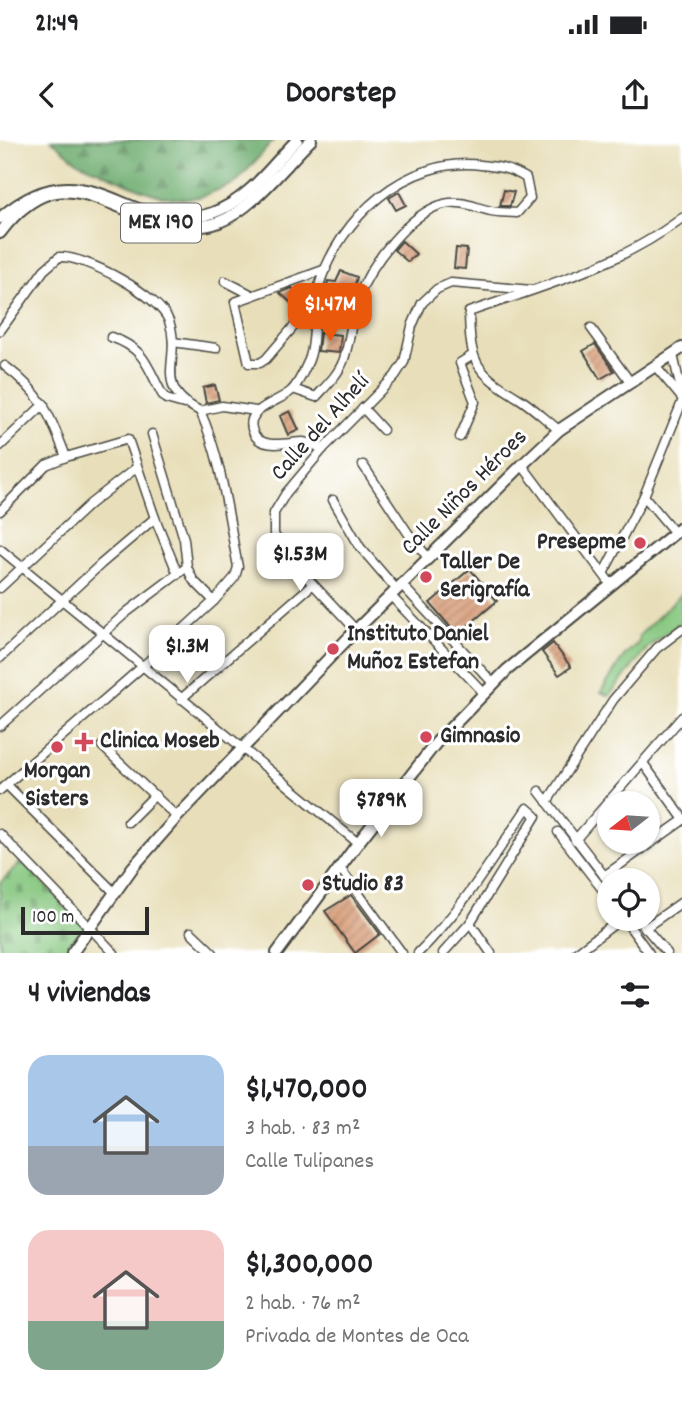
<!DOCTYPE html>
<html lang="es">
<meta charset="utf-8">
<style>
:root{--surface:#fff;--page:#f2f2f2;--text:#202124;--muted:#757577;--accent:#ea580c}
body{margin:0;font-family:Dekko,sans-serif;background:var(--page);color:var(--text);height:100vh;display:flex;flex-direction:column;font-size:26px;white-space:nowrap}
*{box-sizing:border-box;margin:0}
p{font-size:23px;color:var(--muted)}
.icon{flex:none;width:38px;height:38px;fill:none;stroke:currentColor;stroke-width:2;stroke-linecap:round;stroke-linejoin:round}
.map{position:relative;height:813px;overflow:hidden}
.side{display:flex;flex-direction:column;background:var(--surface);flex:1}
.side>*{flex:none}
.needle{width:46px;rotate:253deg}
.tools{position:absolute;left:597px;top:651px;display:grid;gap:14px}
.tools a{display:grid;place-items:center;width:63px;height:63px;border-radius:50%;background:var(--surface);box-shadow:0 2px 5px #0004;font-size:35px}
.scale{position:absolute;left:21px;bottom:18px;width:128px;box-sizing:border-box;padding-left:7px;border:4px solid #2b2b2b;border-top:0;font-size:19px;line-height:24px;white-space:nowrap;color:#2b2b2b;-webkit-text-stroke:5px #fff;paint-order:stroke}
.price{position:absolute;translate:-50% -60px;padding:0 16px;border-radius:14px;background:#fff;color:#222;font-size:23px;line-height:46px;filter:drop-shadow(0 2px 4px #0008)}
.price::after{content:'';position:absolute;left:50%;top:42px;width:21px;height:16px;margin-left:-10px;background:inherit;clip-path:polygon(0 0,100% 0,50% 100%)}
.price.current{background:var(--accent);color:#fff}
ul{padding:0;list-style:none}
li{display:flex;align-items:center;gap:21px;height:175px;padding:0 28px}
li span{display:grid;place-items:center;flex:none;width:196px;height:140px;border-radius:21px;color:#555}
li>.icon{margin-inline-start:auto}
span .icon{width:84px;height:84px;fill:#fffc;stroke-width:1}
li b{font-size:30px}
h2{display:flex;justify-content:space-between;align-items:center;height:84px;padding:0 28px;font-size:30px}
.status{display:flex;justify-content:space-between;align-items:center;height:49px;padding:0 35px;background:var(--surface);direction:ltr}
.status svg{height:19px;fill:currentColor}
header{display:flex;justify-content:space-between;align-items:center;height:91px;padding:0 28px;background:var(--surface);font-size:32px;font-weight:700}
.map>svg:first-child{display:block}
.forest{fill:url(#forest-firs);stroke:#4c6b4c;stroke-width:2}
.cemetery{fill:url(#cemetery-stones);stroke:#587854;stroke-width:2}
.park{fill:#85c67e;stroke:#587854;stroke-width:2}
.building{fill:url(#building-hatch)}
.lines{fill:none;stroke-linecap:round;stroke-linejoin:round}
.minor-casing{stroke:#474640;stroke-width:11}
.major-casing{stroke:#474640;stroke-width:14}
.minor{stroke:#fff;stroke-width:8}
.major{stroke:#fff;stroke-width:10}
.poi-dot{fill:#d1495b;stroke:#fff;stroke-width:2.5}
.labels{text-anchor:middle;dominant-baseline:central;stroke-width:6;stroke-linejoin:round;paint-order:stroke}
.shield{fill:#fff;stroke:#6b6b6b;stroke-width:2}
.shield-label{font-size:23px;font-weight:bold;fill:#2b2b2b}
.street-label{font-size:24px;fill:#2b2b2b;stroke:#fff}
.poi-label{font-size:24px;font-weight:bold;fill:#2b2b2b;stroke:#fff;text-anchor:start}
</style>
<div class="status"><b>21:49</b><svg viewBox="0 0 49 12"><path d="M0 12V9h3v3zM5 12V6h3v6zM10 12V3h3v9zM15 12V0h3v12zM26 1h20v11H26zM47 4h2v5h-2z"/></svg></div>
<header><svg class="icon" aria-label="back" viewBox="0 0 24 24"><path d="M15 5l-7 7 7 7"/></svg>Doorstep<svg class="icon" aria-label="share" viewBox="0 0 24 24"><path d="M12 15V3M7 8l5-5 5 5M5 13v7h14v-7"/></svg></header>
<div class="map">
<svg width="682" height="813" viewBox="0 0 682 813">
<defs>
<pattern id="forest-firs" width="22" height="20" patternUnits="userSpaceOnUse" patternTransform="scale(1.75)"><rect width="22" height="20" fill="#6cab6d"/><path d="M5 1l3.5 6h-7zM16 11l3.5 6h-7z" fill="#598b5a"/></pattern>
<pattern id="cemetery-stones" width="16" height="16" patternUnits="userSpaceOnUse" patternTransform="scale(1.75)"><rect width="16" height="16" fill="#85c67e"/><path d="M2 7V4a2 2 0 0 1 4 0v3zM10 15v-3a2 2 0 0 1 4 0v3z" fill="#6da167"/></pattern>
<pattern id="building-hatch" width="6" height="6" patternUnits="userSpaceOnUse" patternTransform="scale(1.75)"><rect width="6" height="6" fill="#d4946d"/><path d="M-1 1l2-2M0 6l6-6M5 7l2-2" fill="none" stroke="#ac795a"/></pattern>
</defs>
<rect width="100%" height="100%" fill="#fff"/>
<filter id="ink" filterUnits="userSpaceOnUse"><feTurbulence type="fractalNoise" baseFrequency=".0143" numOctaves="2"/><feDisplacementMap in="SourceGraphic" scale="14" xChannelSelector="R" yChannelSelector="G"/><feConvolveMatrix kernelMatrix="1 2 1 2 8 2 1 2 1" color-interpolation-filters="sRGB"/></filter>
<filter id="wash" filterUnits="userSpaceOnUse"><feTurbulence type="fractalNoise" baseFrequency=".00686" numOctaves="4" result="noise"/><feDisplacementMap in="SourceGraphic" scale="28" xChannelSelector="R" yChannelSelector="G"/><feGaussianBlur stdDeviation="1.57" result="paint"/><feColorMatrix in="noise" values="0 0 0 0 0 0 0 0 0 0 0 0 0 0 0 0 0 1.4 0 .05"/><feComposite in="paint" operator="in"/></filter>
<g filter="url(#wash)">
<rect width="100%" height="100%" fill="#e8dfba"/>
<path class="forest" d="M51 0H274L236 43 200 57 182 59 160 56 142 50 78 22Z"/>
<path class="cemetery" d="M22 721 85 785 63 813H0V743Z"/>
<path class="park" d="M682 453V482L649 506 609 556 601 552 625 515 639 502V496Z"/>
<g id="blocks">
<g class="building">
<path d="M504 50 514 52 510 66H500Z"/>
<path d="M399 52 406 65 396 70 389 58Z"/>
<path d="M402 101 416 114 408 122 394 110Z"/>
<path d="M456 108 467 109 465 129 454 128Z"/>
<path d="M341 131 357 137 348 170 322 166 328 141 336 142Z"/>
<path d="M292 148 305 161 298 169 280 153Z"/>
<path d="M320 193 341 195 339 213 318 211Z"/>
<path d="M595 204 614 231 600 239 583 211Z"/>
<path d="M215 245 219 260 206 263 203 248Z"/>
<path d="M290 271 299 290 288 295 280 276Z"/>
<path d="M470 429 497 461 457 495 430 463Z"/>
<path d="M553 503 571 527 559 535 542 512Z"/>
<path d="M351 755 380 794 355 813 325 771Z"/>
</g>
</g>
</g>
<g filter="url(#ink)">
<use href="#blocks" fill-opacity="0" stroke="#474640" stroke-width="2"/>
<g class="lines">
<g class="minor-casing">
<g id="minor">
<path d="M225 141 252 155"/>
<path d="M313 177 295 185 266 219 260 223H249L235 162 326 129"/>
<path d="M591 188 631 243"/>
<path d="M0 191 44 130 59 117C85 115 160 156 169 181 183 220 150 246 200 271"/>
<path d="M111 197C145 209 146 224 162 254L166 259 184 264"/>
<path d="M173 202 216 208"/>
<path d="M673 215 682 254"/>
<path d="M5 226C42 254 50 274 66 317"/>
<path d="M656 227 681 257"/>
<path d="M293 249 316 257C326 246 339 234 344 219 351 198 351 176 359 156 371 124 409 73 444 64 463 60 473 67 491 71 499 73 509 72 517 73L530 58 526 38C509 28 500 27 481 25 407 16 339 78 319 146 312 169 317 206 307 224 303 233 298 245 291 251 278 263 241 269 254 294 262 310 289 302 303 302 310 303 317 306 323 309"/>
<path d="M363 268 383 290"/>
<path d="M200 271 222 266 256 271"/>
<path d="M559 290C546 280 534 268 520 259 476 232 470 225 469 172 543 146 619 126 682 78"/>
<path d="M152 294 184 399 187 427"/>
<path d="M460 297 475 262 460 223 473 215"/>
<path d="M0 306 44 264"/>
<path d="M363 325 408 393 429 419"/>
<path d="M522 325 610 443"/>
<path d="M644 356 675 393"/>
<path d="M333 360 360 407 397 450"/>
<path d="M0 371 46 325 66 317 128 299 155 378 177 432"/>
<path d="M0 409 358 703"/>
<path d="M604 432 644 356 682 262"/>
<path d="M302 433 334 405"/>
<path d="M402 445 493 543"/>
<path d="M0 448 90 364 136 328"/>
<path d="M391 456 484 553"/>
<path d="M356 490 283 412 274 394V373L286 353 323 309 395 236 404 222 412 186 422 163 437 149 451 143 532 150"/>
<path d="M0 518 101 424 155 378"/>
<path d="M181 559 312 445"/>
<path d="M0 586 127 472 187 427 193 440 214 461"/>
<path d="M102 606 177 677"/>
<path d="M643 623 682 677"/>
<path d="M7 645 115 753"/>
<path d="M0 650 142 527 214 461 235 437 238 427C228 376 222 319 200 271"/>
<path d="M539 651 609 742"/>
<path d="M547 662 613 560 657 508 682 489"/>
<path d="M128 682 155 655"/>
<path d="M558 692 609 758"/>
<path d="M0 694 114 813"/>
<path d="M575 700 682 577"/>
<path d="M340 728 402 813"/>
<path d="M604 736 682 681"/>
<path d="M624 779 649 813"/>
<path d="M638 779 667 813"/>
<path d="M470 783 491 813"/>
<path d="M645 788 682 762"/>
<path d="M191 792 213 813"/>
<path d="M418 813C461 771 493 718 527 668L536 676 470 783 443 813"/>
<path d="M576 813 621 779"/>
</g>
</g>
<g class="major-casing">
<g id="major">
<path d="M0 78C90 0 130 102 212 73 248 61 271 26 297 0"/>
<path d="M0 93C66 6 110 82 188 86 198 87 209 86 219 82 253 69 285 25 311 0"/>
<path d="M72 813 133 727 177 677 356 490 522 325 559 290 682 208"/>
<path d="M277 813 358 703 436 603 507 530 682 387"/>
</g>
</g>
<use href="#minor" class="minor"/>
<use href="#major" class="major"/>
</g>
</g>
<g class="poi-dot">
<circle cx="640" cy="403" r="7"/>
<circle cx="426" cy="437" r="7"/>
<circle cx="333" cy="509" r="7"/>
<circle cx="426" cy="597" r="7"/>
<path d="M80.5 591.5h7v7h7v7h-7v7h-7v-7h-7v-7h7z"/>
<circle cx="57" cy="607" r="7"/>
<circle cx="308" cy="745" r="7"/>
</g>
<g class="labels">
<rect class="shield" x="121" y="63.5" width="80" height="39" rx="5"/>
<g class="shield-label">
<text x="161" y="83">MEX 190</text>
</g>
<g class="street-label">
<text transform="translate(321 288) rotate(-48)">Calle del Alhelí</text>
<text transform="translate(465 353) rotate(-45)">Calle Niños Héroes</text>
</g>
<g class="poi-label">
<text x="626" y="403" text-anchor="end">Presepme</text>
<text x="440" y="423">Taller De<tspan x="440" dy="28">Serigrafía</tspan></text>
<text x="347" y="495">Instituto Daniel<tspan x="347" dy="28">Muñoz Estefan</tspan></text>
<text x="440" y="597">Gimnasio</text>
<text x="100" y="602">Clinica Moseb</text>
<text x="57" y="632" text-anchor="middle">Morgan<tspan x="57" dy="28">Sisters</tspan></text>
<text x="322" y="745">Studio 83</text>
</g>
</g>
</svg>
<div class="tools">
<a><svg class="needle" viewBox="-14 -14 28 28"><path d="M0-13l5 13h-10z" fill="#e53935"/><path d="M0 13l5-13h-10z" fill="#757577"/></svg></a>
<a><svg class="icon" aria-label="locate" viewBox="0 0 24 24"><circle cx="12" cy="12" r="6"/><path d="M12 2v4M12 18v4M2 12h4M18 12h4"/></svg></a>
</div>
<div class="scale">100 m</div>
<b class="price current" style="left:330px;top:203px">$1.47M</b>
<b class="price" style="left:300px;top:453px">$1.53M</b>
<b class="price" style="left:187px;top:545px">$1.3M</b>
<b class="price" style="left:381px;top:699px">$789K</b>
</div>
<section class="side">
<h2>4 viviendas<svg class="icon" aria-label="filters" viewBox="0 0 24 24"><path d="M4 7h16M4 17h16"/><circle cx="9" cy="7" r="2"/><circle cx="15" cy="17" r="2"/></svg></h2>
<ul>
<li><span style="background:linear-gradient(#a9c7e8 65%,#9aa5b1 0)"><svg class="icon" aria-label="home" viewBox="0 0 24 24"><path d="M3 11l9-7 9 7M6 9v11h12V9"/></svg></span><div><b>$1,470,000</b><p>3 hab. · 83 m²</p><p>Calle Tulipanes</p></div></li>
<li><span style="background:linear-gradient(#f6c9c9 65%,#7fa58c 0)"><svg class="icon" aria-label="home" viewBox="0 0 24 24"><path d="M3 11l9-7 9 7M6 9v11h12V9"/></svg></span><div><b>$1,300,000</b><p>2 hab. · 76 m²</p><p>Privada de Montes de Oca</p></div></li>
</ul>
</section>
